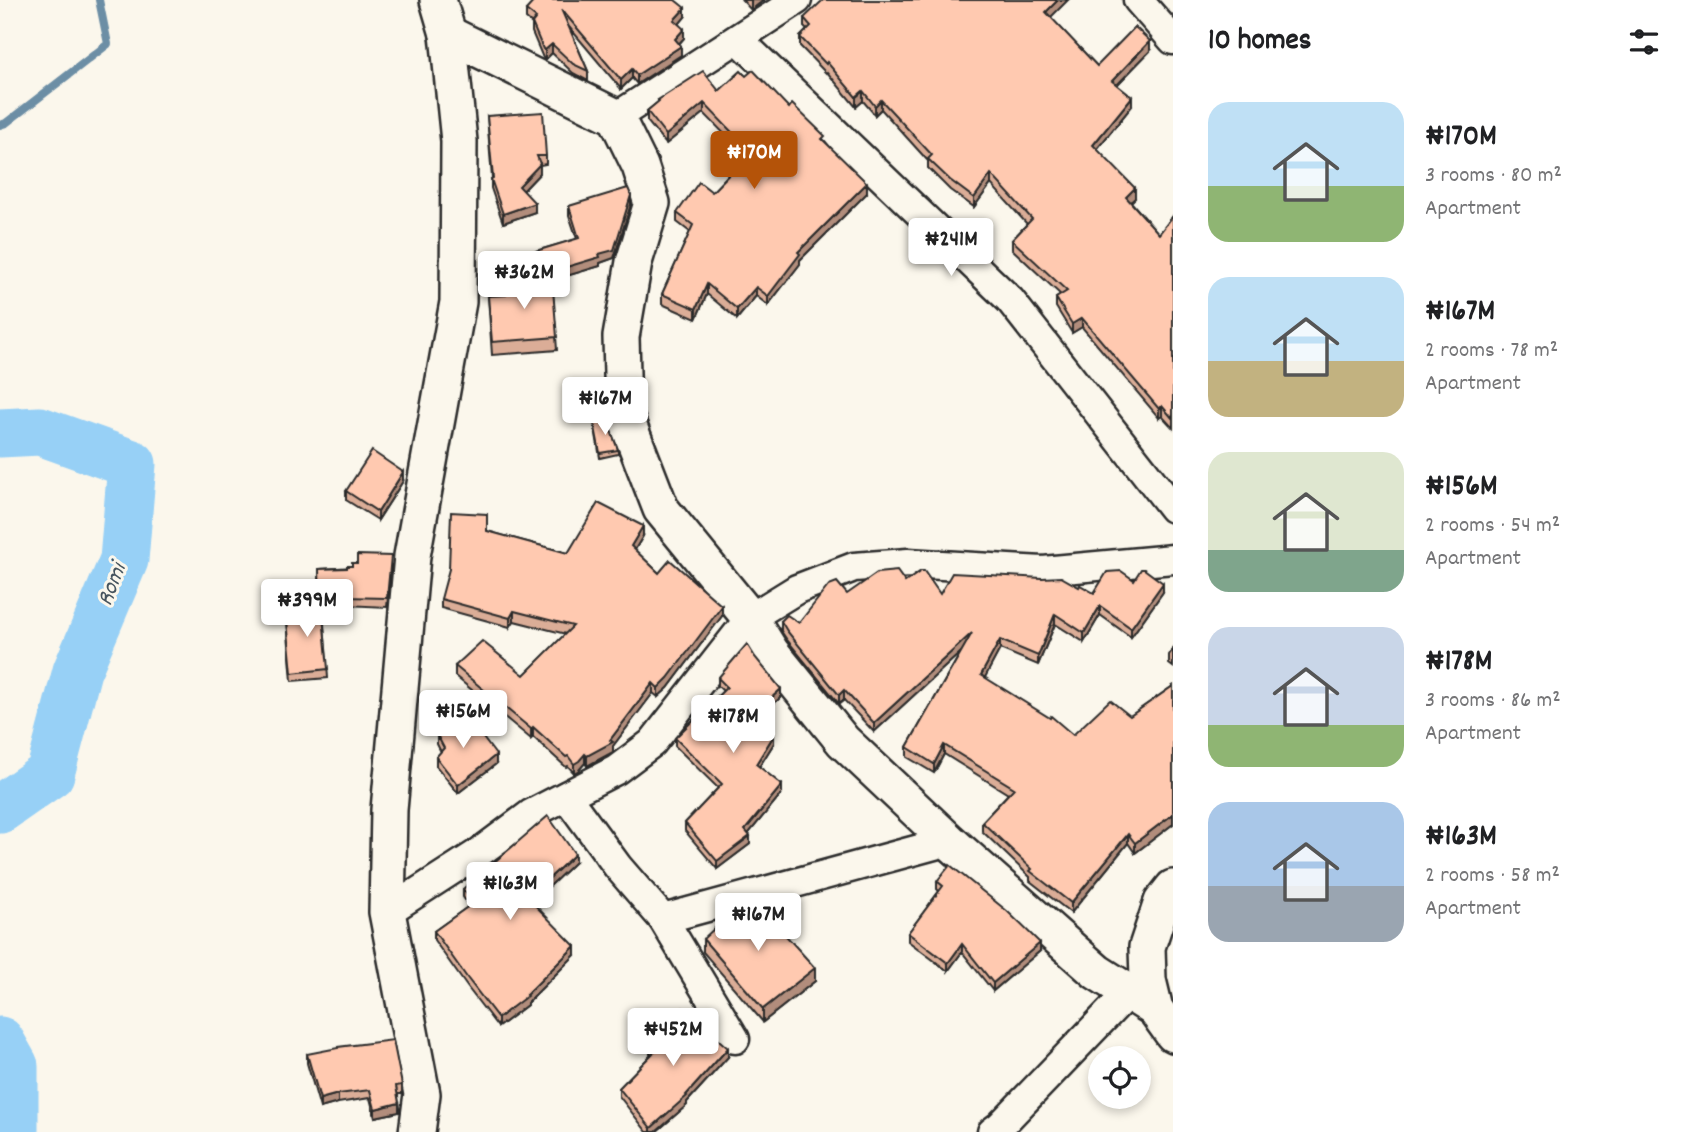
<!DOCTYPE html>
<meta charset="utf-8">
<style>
:root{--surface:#fff;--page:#f6f6f6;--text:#202124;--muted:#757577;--accent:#b45309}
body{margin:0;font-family:Dekko,sans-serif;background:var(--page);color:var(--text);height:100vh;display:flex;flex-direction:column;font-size:26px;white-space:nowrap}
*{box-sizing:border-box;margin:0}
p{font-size:23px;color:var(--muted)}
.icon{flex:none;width:38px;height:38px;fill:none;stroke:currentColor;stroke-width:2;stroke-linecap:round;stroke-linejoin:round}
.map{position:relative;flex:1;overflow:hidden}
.panel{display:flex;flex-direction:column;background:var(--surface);width:525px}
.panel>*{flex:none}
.tools{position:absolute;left:1088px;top:1046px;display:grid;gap:14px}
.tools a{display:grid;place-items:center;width:63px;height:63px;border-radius:50%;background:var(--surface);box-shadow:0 4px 10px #0003;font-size:35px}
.price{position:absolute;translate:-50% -60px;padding:0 16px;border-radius:7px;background:#fff;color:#222;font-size:23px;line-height:46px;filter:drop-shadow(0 2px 4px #0008)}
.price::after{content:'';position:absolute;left:50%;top:42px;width:21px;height:16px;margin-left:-10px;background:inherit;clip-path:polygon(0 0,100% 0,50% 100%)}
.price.selected{background:var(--accent);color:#fff}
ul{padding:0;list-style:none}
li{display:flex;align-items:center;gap:21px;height:175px;padding:0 35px}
li span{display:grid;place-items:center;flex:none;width:196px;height:140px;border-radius:21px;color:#555}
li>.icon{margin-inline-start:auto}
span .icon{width:84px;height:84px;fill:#fffc;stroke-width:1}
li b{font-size:30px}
h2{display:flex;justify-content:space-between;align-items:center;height:84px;padding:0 35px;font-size:30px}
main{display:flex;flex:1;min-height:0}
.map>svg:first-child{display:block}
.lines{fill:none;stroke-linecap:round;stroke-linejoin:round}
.stream{stroke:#6c8ea5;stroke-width:8}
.river{stroke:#97d0f6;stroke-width:49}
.minor-casing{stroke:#2b2b2b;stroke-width:33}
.tertiary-casing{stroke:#2b2b2b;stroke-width:40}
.minor{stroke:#fbf7ec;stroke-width:28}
.tertiary{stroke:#fbf7ec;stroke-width:35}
.wall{fill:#dbad97;stroke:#2b2b2b;stroke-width:2}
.shaded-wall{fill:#b28d7b;stroke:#2b2b2b;stroke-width:2}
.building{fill:#ffc9b0;stroke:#2b2b2b;stroke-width:2}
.labels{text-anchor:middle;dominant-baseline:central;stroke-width:6;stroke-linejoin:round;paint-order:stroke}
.water-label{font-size:24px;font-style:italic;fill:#46545e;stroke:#fbf7ec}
</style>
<main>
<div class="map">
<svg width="1173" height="1132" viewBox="0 0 1173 1132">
<rect width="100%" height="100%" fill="#fbf7ec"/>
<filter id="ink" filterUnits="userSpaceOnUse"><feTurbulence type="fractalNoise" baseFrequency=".0143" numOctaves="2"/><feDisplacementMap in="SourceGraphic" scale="14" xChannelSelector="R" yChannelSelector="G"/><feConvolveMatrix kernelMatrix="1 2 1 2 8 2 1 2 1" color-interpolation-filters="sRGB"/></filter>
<g filter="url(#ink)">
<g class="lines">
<path class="stream" d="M0 125 6 123 108 44 99 0"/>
<g class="river">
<path d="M0 433 40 431 132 464 124 560 77 671 50 774 0 809"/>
<path d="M0 1041 14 1066V1132"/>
</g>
<g class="minor-casing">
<g id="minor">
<path d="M1138 0 1173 40"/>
<path d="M738 39 1010 300 1173 508"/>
<path d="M616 117 797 0"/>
<path d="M566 796 618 867 663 919 735 1039"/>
<path d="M387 912 480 852 531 814 616 770 652 743 750 618 797 589 854 567 908 563 1043 571 1173 559"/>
<path d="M663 919 949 841"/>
<path d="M992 1132 1000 1126 1128 993"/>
</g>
</g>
<g class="tertiary-casing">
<g id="tertiary">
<path d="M448 34 616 117 640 166 652 203 634 262 621 337 623 411 661 509 750 618 771 652 843 741 949 841 1097 972 1155 1009"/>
<path d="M1173 888 1162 902 1147 947 1148 980 1155 1009 1173 1034"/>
<path d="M417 1132 422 1094 387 912 389 810 412 556 458 302 459 141 448 34 438 0"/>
</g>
</g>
<use href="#minor" class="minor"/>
<use href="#tertiary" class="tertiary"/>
</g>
<g class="wall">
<path d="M742 0H764L751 10Z"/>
<path d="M526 10 685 17 679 24 684 38 679 44 681 55 637 84 632 78 621 89 569 27 588 71V81L573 73 552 53 545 60 543 58 532 32V24L526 19Z"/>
<path d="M1050 17 1097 66 1150 51 1117 85 1132 106 1097 149 1135 198 1131 202 1159 234 1173 216V428L1162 416 1159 418 1082 327 1072 333 1056 307V298L1061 295 1012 249V240L1027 224 991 184 974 207 950 190 928 168V161L881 109 875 115 863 101 856 107 827 72 826 73 800 46V37L807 30 804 27V18Z"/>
<path d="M746 76 789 108 825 141 867 193 800 260V264L768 305 756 296 737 319 707 294 696 319 662 304V294L690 232 677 222V213L712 192 746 156 704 113 666 144 647 121V111L658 102V100L719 91Z"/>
<path d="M487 116 546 156V164L540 165V173L523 191 535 212 503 223 491 188V179L492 178Z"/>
<path d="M631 204 614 258 600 263V266L552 280 557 350 492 355 488 296 505 295V281L541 279 536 260V251L577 239 569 215V206Z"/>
<path d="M594 422 618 450V454L600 458Z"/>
<path d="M403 481 378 520 346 500V491Z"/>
<path d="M487 531 568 553 643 536 635 550 659 573 722 616 668 688 658 697 653 693 613 746V752L587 766 585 763 579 770 574 773 568 766 566 767 533 737 531 739 455 676V666L524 675 566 634 514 621 510 627 441 608V599Z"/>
<path d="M391 565 387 607 346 605V609L323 610 328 678 292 681 286 609 320 606 319 569Z"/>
<path d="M1134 580 1163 592 1131 637 1100 615 1084 642 1055 624 1038 665 1000 649 984 678 1073 735 1130 716 1173 686V824L1135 853 1128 843 1071 913 1030 881V877L982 831V822L1008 794 944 754 934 773 907 757V747L961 652 874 732 844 700 839 704 787 640 781 631V621L799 623 847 594 905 582 940 594 1079 587 1094 593Z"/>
<path d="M1173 649V667L1169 664V655Z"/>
<path d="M718 678 781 697 769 708 757 724 774 743 759 767 782 793 748 834 750 844 717 869 685 831V823L718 788 675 746V738L723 691 718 686Z"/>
<path d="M437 735 496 764 458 793 436 766V757L441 752 437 744Z"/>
<path d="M575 862 532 903 575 955 527 1003V1005L498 1027 468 988 434 940V931L469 906 463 897V889Z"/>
<path d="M937 881 1040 951 993 991 962 952 948 971 908 941V933L939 891 937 889Z"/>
<path d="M703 939 815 981 763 1022 703 952Z"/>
<path d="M650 1045 728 1057 687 1102V1105L656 1132H647L619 1096V1088L651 1055 650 1054Z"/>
<path d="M307 1054 402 1085V1094H398L399 1112 375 1117 370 1098 338 1103 320 1108 307 1063Z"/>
</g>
<g class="shaded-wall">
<path d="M752 0H764L751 10V1Z"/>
<path d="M1058 0H1068L1046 22V12Z"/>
<path d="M685 8V17L674 30V20Z"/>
<path d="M684 29V38L675 48V39Z"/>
<path d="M1150 41V51L1112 90V81Z"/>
<path d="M552 44V53L545 60V50Z"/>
<path d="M681 46V55L637 84V75Z"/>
<path d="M632 69V78L621 89V80Z"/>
<path d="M863 91V101L856 107V97Z"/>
<path d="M1132 97V106L1093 154V145Z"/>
<path d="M881 100V109L875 115V106Z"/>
<path d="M704 103V113L666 144V135Z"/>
<path d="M540 164V173L519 195V186Z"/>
<path d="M991 174V184L974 207V198Z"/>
<path d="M867 183V193L800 260V264L768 305V296L798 252Z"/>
<path d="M1135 188V198L1126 206V197Z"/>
<path d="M631 195V204L614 258 600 263V266L543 283V274L599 254Z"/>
<path d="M535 203V212L503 223V214Z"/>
<path d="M707 284V294L696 319V309Z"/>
<path d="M756 287V296L737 319V309Z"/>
<path d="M1082 318V327L1072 333V324Z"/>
<path d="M1162 406V416L1159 418V409Z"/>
<path d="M403 472V481L378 520V512Z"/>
<path d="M643 526V536L631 556V546Z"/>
<path d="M1163 583V592L1131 637V628Z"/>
<path d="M722 606V616L668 688 658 697V688Z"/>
<path d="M1100 606V615L1084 642V633Z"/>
<path d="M514 611V621L510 627V618Z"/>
<path d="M1055 614V624L1038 665V656Z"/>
<path d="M972 633V642L874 732V723Z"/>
<path d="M1000 640V649L981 685V675Z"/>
<path d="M653 683V693L613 746V752L587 766V756L610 740Z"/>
<path d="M781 689V697L769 708 753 730V722L769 700Z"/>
<path d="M844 690V700L839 704V695Z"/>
<path d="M533 727V737L531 739V729Z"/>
<path d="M774 735V743L756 772V764Z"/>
<path d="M944 745V754L934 773V764Z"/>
<path d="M585 754V763L579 770 574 773V764Z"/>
<path d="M496 755V764L458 793V785Z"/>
<path d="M782 785V793L745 838V830Z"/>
<path d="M1173 814V824L1135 853V843Z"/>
<path d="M1128 834V843L1071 913V903Z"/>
<path d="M750 836V844L717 869V861Z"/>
<path d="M575 854V862L528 907V898Z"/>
<path d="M1040 943V951L993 991V983Z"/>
<path d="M962 944V952L948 971V963Z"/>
<path d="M575 946V955L527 1003V1005L498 1027V1018L526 995Z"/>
<path d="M815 968V981L763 1022V1009Z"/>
<path d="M728 1048V1057L687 1102V1105L656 1132H651V1128L686 1095Z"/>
<path d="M338 1094V1103L320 1108V1099Z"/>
<path d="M399 1103V1112L375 1117V1109Z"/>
</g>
<g class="building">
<path d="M535 0H675L685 8 674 20 684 29 675 39 681 46 637 75 632 69 621 80 561 9 588 71 573 64 552 44 545 50 543 49 532 23 536 18 526 10Z"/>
<path d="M823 0H1058L1046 12 1097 66 1135 27 1150 41 1112 81 1132 97 1093 145 1135 188 1126 197 1159 234 1173 216V419L1162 406 1159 409 1082 318 1072 324 1056 298 1067 291 1012 240 1032 219 991 174 974 198 950 180 928 159 932 155 881 100 875 106 863 91 856 97 827 62 826 64 800 37 811 26 804 18Z"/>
<path d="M753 70 789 108 792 104 825 136 822 139 867 183 798 252 800 254 768 296 756 287 737 309 707 284 696 309 662 294 693 225 677 213 699 182 712 192 751 152 704 103 666 135 647 111 659 101 658 100 703 71 719 91 741 71 746 76Z"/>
<path d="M543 112 546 156H537L540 164 519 186 535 203 503 214 491 179 493 178 487 116Z"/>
<path d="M628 188 631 195 614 250 599 254 600 257 543 274 536 251 579 238 569 206Z"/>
<path d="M552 278 557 337 492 342 488 296 506 295 505 281Z"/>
<path d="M607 420 618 450 600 453 594 422Z"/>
<path d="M372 451 403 472 378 512 346 491Z"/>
<path d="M598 503 643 526 631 546 659 573 670 560 722 606 668 678 658 688 653 683 610 740 613 742 587 756 585 754 579 761 574 764 568 756 566 757 533 727 531 729 455 666 482 641 524 675 573 626 514 611 510 618 441 599 449 569 451 512 487 514V531L568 553Z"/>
<path d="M357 555 391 556 387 598 345 597 346 600 320 601 319 569 347 568V566H352V563H357Z"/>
<path d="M1141 569H1144L1163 583 1131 628 1100 606 1084 633 1055 614 1038 656 1000 640 981 675 1050 718 1051 716 1073 735 1110 700 1130 716 1173 686V814L1135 843 1128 834 1071 903 1030 871 1032 869 982 822 1014 788 944 745 934 764 907 747 972 633 874 723 844 690 839 695 787 631 781 621 787 615 799 623 829 585 837 582 847 594 877 573 897 571 905 582 921 571H924L940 594 952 573 1042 578 1061 577 1079 587 1080 585 1094 593 1107 572 1121 571 1134 580Z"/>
<path d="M322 606 328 669 292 673 286 609Z"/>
<path d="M747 644 755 657 781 689 769 700 753 722 774 735 756 764 782 785 745 830 750 836 717 861 685 823 722 784 675 738 727 687 718 678Z"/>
<path d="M465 714 496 755 458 785 436 757 444 748 437 735Z"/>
<path d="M548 816 575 854 528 898 575 946 526 995 527 996 498 1018 468 979 434 931 473 903 463 889Z"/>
<path d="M950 865 1007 911 1040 943 993 983 962 944 948 963 908 933 943 886 937 881Z"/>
<path d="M753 899 815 968 763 1009 703 939 744 901Z"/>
<path d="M683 1008 728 1048 686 1095 687 1096 651 1128 619 1088 656 1050 650 1045Z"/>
<path d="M393 1040 402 1085 396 1086 399 1103 375 1109 370 1090 338 1094 320 1099 307 1054 338 1048V1047Z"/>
</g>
</g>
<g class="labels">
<g class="water-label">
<text transform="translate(113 585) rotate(-69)">Romi</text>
</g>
</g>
</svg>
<div class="tools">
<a><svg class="icon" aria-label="locate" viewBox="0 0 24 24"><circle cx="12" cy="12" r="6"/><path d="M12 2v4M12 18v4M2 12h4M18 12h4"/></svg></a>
</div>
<b class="price selected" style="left:754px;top:191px">₦170M</b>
<b class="price" style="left:951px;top:278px">₦241M</b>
<b class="price" style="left:524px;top:311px">₦362M</b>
<b class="price" style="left:605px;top:437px">₦167M</b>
<b class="price" style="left:307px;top:639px">₦399M</b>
<b class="price" style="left:463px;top:750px">₦156M</b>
<b class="price" style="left:733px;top:755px">₦178M</b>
<b class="price" style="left:510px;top:922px">₦163M</b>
<b class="price" style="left:758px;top:953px">₦167M</b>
<b class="price" style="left:673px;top:1068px">₦452M</b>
</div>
<section class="panel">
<h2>10 homes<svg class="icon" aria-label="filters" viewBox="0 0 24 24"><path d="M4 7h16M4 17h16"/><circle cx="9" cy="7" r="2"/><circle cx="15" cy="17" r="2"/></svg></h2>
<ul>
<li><span style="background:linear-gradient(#bfe0f5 60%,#8fb573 0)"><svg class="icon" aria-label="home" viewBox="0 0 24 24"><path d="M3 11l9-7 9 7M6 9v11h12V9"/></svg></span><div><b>₦170M</b><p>3 rooms · 80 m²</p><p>Apartment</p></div></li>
<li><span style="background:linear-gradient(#bfe0f5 60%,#c2b280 0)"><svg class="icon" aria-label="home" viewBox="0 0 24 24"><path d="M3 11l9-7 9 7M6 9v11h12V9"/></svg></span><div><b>₦167M</b><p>2 rooms · 78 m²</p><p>Apartment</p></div></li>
<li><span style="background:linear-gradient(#dfe7d0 70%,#7fa58c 0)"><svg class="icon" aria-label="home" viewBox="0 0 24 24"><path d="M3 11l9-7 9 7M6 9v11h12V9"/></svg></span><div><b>₦156M</b><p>2 rooms · 54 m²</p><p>Apartment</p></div></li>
<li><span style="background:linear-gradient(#c9d6e8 70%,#8fb573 0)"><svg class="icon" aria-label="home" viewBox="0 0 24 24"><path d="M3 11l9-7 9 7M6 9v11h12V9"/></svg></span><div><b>₦178M</b><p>3 rooms · 86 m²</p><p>Apartment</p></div></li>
<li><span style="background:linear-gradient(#a9c7e8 60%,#9aa5b1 0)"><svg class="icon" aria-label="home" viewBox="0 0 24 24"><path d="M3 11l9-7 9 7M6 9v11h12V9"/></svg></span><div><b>₦163M</b><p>2 rooms · 58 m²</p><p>Apartment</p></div></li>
</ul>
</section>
</main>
